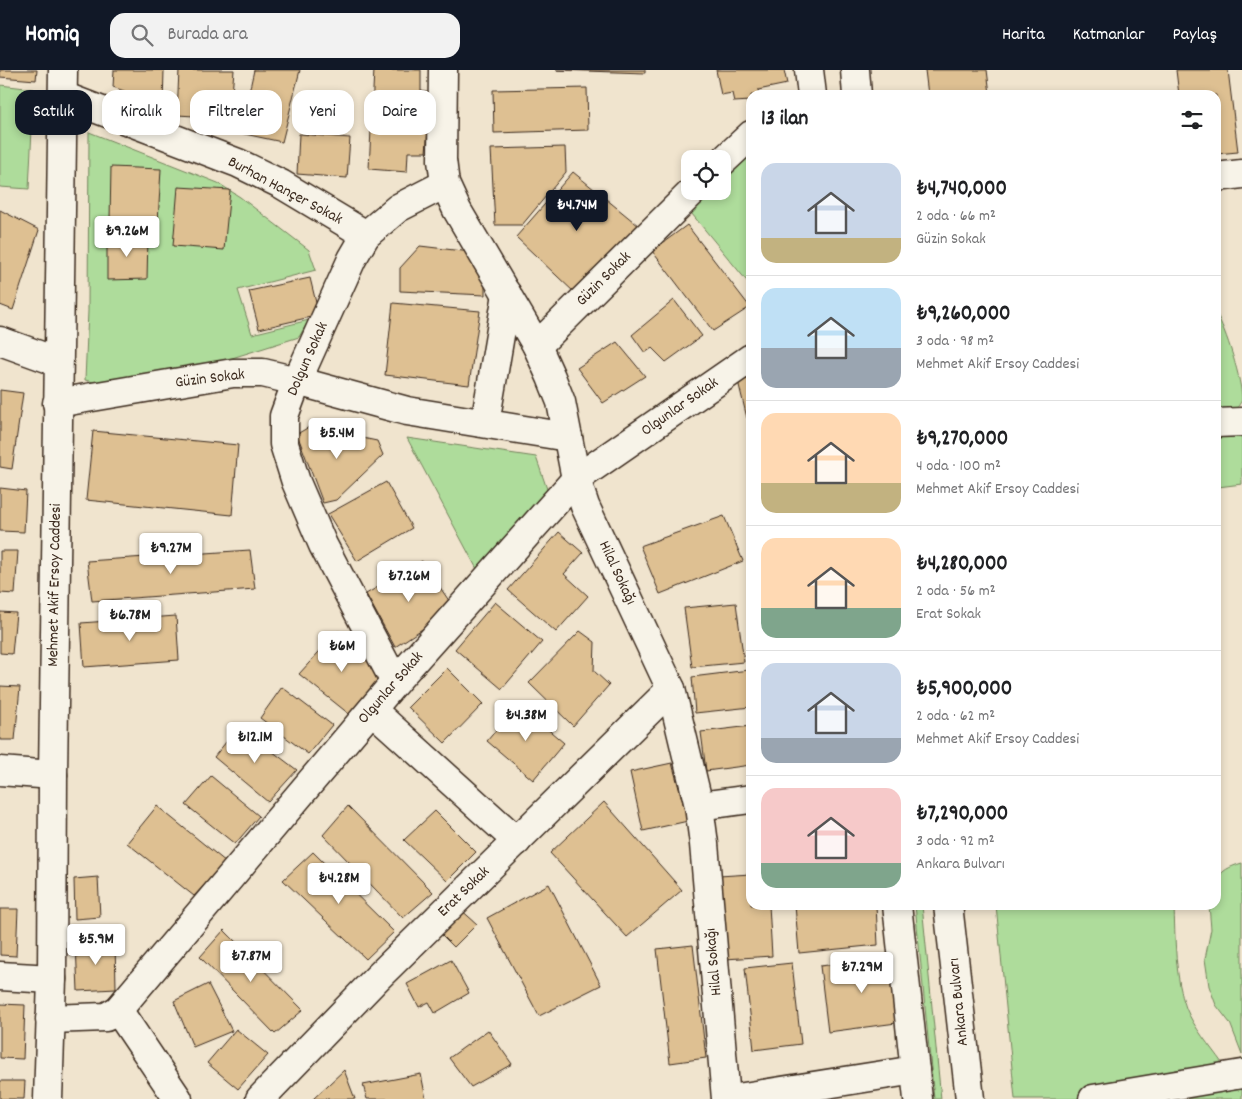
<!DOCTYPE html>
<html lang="tr">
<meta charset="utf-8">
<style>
:root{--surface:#fff;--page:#f2f2f2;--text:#202124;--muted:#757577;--line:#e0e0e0;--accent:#111827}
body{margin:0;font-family:Dekko,sans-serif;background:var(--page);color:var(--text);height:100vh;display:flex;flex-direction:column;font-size:19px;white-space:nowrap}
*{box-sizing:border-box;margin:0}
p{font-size:16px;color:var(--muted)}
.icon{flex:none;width:28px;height:28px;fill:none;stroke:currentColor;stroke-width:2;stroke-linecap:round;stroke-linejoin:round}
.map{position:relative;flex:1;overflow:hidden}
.sheet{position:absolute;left:746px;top:20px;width:475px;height:820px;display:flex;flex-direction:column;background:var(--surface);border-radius:15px;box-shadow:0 2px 8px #0003}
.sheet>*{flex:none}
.banner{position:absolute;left:15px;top:20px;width:475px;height:45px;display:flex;gap:10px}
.controls{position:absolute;left:681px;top:80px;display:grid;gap:10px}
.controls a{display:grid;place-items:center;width:50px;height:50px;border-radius:10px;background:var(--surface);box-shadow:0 2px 8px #0003;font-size:25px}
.price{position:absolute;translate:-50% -42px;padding:0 11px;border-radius:5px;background:#fff;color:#222;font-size:16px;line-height:32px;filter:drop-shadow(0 1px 2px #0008)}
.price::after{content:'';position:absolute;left:50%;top:30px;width:15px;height:11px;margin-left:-8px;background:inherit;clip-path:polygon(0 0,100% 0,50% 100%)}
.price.on{background:var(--accent);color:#fff}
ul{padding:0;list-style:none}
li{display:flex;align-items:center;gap:15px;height:125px;padding:0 15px}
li+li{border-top:1px solid var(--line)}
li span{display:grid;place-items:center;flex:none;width:140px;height:100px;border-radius:15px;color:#555}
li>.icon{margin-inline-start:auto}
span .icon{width:60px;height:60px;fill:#fffc;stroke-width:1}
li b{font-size:21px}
h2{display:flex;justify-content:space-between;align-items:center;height:60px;padding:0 15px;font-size:21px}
.pill{padding:0 18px;border-radius:15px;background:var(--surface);box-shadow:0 2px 8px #0003;font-size:18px;line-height:45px}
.pill.on{background:var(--accent);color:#fff}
header{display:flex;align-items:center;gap:30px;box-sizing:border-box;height:70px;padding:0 25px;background:var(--accent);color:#fff}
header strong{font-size:24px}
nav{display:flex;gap:28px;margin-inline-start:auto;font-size:18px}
.search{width:350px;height:45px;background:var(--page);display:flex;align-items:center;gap:12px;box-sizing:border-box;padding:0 18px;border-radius:15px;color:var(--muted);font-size:19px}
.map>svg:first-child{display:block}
.green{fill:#aedc9b;stroke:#74835c}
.building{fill:#dec092;stroke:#3b2a1e}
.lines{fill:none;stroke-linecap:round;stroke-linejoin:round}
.minor-casing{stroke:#3b2a1e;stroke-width:31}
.major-casing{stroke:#3b2a1e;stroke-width:31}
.minor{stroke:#f7f3e8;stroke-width:28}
.major{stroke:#f7f3e8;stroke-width:28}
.labels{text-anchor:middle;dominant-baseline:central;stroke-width:5;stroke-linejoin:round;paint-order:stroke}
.street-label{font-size:16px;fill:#3b2a1e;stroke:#f7f3e8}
</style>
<header>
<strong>Homiq</strong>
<div class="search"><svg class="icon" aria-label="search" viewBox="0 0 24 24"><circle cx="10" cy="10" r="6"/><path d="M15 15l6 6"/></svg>Burada ara</div>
<nav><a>Harita</a><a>Katmanlar</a><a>Paylaş</a></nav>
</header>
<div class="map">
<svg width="1242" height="1029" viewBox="0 0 1242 1029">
<rect width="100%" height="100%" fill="#f0e4ce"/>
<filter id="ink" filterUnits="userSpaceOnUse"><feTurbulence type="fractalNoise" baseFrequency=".02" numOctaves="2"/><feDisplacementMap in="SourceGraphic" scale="10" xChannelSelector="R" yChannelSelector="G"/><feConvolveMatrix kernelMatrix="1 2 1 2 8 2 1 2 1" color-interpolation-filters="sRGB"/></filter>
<g filter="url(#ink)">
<g class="green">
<path d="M0 15 34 19 29 119 0 117Z"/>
<path d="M89 62 218 113 240 127 309 180 316 200 238 220 252 264 309 250 299 267 232 288 124 316 102 314 85 310 88 241Z"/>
<path d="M749 84 751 88V216L687 138 706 121H722L723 107Z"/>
<path d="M1216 243C1226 260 1242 310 1242 330 1240 334 1237 337 1235 344L1242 356V414L1218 417H1216Z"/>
<path d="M407 368 536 387 548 422 478 501Z"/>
<path d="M1242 793V984L1230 953 1216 935 1209 916 1205 889 1211 859 1209 835H1216C1216 809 1215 801 1242 793Z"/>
<path d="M915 835H922L941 1029H934Z"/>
<path d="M996 835H1174C1175 867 1175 909 1186 938 1194 958 1210 976 1222 993L1234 995 1242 988V1029H1015Z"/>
</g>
<g class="building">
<path d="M0 0H37L36 10 0 7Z"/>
<path d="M114 0H164L163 35 113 17Z"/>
<path d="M179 0H234L230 48 177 45Z"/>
<path d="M254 0H300L282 72 240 63Z"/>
<path d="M374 0H421V21L431 23 426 82H408L407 102 369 99Z"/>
<path d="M556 0H645V3Z"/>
<path d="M716 0H784L787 14 758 20 759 25H751V31L734 32 732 23 721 25Z"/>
<path d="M925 0H987L990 24 928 25Z"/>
<path d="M1176 0H1228L1238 82 1216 84V25H1179Z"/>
<path d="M587 18 588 60 494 63 493 20Z"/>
<path d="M299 64 350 68 347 108 297 104Z"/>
<path d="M565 77 566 102 522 155H495L491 79Z"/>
<path d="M111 97 161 99 158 152 110 150Z"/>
<path d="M573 102 639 156 576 224 516 167Z"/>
<path d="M178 117 230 120 224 180 173 176Z"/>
<path d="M0 140 39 160 13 240 0 235Z"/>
<path d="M687 155 750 237 713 261 652 181Z"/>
<path d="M107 167H148L147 209 107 210Z"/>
<path d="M420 176 471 182 485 206V225L400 221V198Z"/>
<path d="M310 208 319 245 259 259 249 221Z"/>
<path d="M674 230 702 266 666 292 652 278 645 283 632 265Z"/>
<path d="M393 233 480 241 469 315 385 305Z"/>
<path d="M617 272 645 306 603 333 577 298Z"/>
<path d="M751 308V347L747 348 738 311Z"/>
<path d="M0 320 23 323 12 399 0 397Z"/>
<path d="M309 357 377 371 383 385 336 430 323 433 297 364Z"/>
<path d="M93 361 238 375 232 445 86 430Z"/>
<path d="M386 412 412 458 357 491 328 444Z"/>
<path d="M0 418 26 421 24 462 0 461Z"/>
<path d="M724 446 743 491 660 524 640 476Z"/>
<path d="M559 462 583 483 564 504 588 526 556 562 508 520Z"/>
<path d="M250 480 255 519 92 531 87 491Z"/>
<path d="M0 481H18L15 524 0 523Z"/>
<path d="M422 491 454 538 395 577 366 524Z"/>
<path d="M495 532 542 572 502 619 455 579Z"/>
<path d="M736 533 744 592 692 597 684 538Z"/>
<path d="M0 542 16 543 12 584 0 583Z"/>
<path d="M176 546 179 590 84 597 81 553Z"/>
<path d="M338 561 363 578 380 614 349 644 299 604Z"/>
<path d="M580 561 595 572 594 601 609 615 573 656 529 613Z"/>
<path d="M447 598 483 634 445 673 408 637Z"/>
<path d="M749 600 751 637 695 643 692 607Z"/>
<path d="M0 616 20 617 15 670H0Z"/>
<path d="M282 617 332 655 308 684 260 648Z"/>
<path d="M518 634 564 673 533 710 487 671Z"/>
<path d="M239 656 297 700 268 732 214 687Z"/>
<path d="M751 656V695L706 701 701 662Z"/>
<path d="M672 693 688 751 643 761 630 702Z"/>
<path d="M211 706 259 746 235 774 186 735Z"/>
<path d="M604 732 682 820 627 867 550 783Z"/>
<path d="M157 736 226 792 194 826 127 773Z"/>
<path d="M348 736 433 822 403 848 323 765Z"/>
<path d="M435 741 476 782 447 811 404 770Z"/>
<path d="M313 782 394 862 366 889 283 810Z"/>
<path d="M751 804V835H769L772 886 725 889 719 806Z"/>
<path d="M98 807 100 847 75 849 74 809Z"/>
<path d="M549 814 601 915 539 946 487 848Z"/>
<path d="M795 835H876L878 875 799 883Z"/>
<path d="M459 838 477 854 454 877 437 860Z"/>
<path d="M0 839H18L16 886 0 885Z"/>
<path d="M224 860 303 940 275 964 200 887Z"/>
<path d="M115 872 116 919 78 921 76 874Z"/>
<path d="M693 875 706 988 670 993 657 879Z"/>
<path d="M896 887 904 952 828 962 820 896Z"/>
<path d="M451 890 469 923 435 943 429 932 419 937 407 914Z"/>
<path d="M792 893 801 974 754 980 745 898Z"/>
<path d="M208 914 232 961 193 977 174 931Z"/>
<path d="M0 934 25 935 23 989 0 988Z"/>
<path d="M236 959 268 985 238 1019 207 993Z"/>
<path d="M488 960 512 994 471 1017 449 988Z"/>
<path d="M344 1000 355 1029H313Z"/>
<path d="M421 1004 426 1029H367L363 1015Z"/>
<path d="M0 1011H25L24 1029H0Z"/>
</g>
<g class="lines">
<g class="minor-casing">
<g id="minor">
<path d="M443 0 442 90 445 114 457 140 537 276 551 307 561 332 576 409 585 436 671 619 699 736 704 774 726 1029"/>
<path d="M63 26 238 93 281 114 366 165"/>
<path d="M722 92 751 65"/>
<path d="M1216 107 1242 104"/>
<path d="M0 271 58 292"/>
<path d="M537 276 693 121"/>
<path d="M57 333 233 303H263L297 311 407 341 568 367"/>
<path d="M485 353 507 224"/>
<path d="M1216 353 1242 352"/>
<path d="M395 612 323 475 296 412 284 374V346L297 311 352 189 366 165 398 138 445 114"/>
<path d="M372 640 517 771"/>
<path d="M0 701 53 705"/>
<path d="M699 736 751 729"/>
<path d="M0 906 52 909"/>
<path d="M118 940 178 1029"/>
<path d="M50 949 106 947 118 940 395 612 576 409 751 288"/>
<path d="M48 1029 52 909 53 705 63 0"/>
<path d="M260 1029 377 908 671 619"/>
<path d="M731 1029 915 1000"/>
<path d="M1093 1029 1242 1004"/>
</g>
</g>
<g class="major-casing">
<g id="major">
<path d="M809 0 812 25"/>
<path d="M855 0 857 25"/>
<path d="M897 835 918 1029"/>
<path d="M948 835 970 1029"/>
</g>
</g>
<use href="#minor" class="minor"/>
<use href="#major" class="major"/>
</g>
</g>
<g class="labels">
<g class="street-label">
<text transform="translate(285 121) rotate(28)">Burhan Hançer Sokak</text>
<text transform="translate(604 209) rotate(-45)">Güzin Sokak</text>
<text transform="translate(308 289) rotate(-66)">Dolgun Sokak</text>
<text transform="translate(210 309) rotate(-7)">Güzin Sokak</text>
<text transform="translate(680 337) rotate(-35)">Olgunlar Sokak</text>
<text transform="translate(617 503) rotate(65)">Hilal Sokağı</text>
<text transform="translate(55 515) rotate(-89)">Mehmet Akif Ersoy Caddesi</text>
<text transform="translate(391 618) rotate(-49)">Olgunlar Sokak</text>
<text transform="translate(464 822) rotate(-44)">Erat Sokak</text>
<text transform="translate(714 892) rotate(-95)">Hilal Sokağı</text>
<text transform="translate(959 932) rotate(-96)">Ankara Bulvarı</text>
</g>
</g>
</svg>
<div class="controls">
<a><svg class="icon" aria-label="locate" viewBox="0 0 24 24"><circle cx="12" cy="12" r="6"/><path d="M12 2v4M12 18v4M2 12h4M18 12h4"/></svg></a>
</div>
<b class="price on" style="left:577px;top:162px">₺4.74M</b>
<b class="price" style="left:127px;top:188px">₺9.26M</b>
<b class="price" style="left:337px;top:390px">₺5.4M</b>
<b class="price" style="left:171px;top:505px">₺9.27M</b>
<b class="price" style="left:409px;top:533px">₺7.26M</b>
<b class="price" style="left:130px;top:572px">₺6.78M</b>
<b class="price" style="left:342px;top:603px">₺6M</b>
<b class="price" style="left:526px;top:672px">₺4.38M</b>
<b class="price" style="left:255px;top:694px">₺12.1M</b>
<b class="price" style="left:339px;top:835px">₺4.28M</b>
<b class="price" style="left:96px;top:896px">₺5.9M</b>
<b class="price" style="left:251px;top:913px">₺7.87M</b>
<b class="price" style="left:862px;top:924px">₺7.29M</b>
<div class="banner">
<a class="pill on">Satılık</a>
<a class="pill">Kiralık</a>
<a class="pill">Filtreler</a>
<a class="pill">Yeni</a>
<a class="pill">Daire</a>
</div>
<section class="sheet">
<h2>13 ilan<svg class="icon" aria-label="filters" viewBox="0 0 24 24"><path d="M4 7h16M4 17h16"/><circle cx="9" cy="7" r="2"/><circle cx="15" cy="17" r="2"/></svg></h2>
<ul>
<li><span style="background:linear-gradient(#c9d6e8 75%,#c2b280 0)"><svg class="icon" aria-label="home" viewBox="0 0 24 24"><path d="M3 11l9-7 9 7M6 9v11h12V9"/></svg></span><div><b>₺4,740,000</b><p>2 oda · 66 m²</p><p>Güzin Sokak</p></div></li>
<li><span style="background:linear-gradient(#bfe0f5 60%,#9aa5b1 0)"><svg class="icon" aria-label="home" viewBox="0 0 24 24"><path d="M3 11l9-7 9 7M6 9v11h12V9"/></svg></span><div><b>₺9,260,000</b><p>3 oda · 98 m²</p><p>Mehmet Akif Ersoy Caddesi</p></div></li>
<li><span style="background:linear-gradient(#ffd9b3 70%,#c2b280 0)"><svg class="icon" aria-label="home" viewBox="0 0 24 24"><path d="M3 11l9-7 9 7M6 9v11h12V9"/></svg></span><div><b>₺9,270,000</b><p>4 oda · 100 m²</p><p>Mehmet Akif Ersoy Caddesi</p></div></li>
<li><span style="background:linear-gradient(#ffd9b3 70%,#7fa58c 0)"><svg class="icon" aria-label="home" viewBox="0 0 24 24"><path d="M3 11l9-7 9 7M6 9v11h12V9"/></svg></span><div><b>₺4,280,000</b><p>2 oda · 56 m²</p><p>Erat Sokak</p></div></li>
<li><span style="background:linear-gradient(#c9d6e8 75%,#9aa5b1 0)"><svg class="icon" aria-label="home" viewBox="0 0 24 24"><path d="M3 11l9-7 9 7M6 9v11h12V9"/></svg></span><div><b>₺5,900,000</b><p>2 oda · 62 m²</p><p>Mehmet Akif Ersoy Caddesi</p></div></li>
<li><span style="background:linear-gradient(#f6c9c9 75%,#7fa58c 0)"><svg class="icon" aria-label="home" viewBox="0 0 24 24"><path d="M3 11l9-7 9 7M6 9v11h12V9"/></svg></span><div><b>₺7,290,000</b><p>3 oda · 92 m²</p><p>Ankara Bulvarı</p></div></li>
</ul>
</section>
</div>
